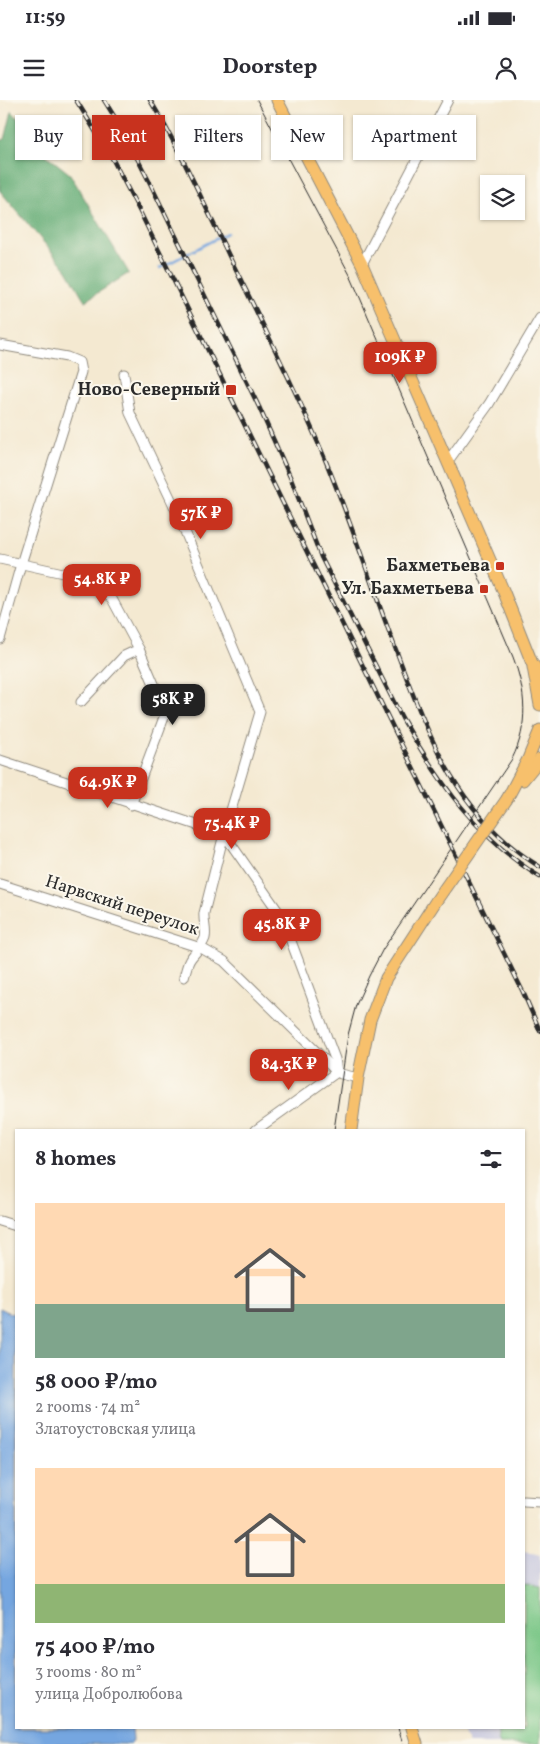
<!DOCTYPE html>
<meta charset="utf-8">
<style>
:root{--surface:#fff;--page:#f2f2f3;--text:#2b2b33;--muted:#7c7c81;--accent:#c8321e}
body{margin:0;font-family:Vollkorn,serif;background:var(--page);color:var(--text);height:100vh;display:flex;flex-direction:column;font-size:19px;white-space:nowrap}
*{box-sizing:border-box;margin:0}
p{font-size:16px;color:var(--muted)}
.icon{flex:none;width:28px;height:28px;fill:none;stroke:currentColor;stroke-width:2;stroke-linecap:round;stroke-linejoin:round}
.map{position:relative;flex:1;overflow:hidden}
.sheet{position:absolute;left:15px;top:1029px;width:510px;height:600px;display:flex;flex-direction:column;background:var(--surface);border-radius:0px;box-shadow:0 1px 4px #0004}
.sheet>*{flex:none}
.banner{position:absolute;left:15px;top:15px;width:510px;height:45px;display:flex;gap:10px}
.tools{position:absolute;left:480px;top:75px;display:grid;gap:10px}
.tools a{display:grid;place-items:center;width:45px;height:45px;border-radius:0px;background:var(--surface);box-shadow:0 1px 4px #0004;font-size:25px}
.price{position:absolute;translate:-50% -42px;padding:0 11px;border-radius:10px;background:var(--accent);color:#fff;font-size:16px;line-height:32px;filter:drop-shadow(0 1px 2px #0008)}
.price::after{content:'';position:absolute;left:50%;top:30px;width:15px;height:11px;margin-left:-8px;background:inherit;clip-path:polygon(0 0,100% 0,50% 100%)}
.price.current{background:#222;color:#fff}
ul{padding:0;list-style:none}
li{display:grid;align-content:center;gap:10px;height:265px;padding:0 20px}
li span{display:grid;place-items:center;height:155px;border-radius:0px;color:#555}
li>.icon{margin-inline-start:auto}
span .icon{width:90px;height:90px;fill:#fffc;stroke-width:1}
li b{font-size:21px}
h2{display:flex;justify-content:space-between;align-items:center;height:60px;padding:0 20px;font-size:21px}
.chip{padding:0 18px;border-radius:0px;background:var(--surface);box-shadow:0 1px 4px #0004;font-size:18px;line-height:45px}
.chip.current{background:var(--accent);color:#fff}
.status{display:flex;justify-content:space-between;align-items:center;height:35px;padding:0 25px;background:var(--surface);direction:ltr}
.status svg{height:14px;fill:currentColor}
header{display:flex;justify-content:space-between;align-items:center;height:65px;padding:0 20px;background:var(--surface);font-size:22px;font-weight:700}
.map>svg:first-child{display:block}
.industrial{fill:#c1c2dd}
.green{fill:#79c686;stroke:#527858}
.forest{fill:#62ab73;stroke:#466b4f}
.water{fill:#75a6e0;stroke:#506886}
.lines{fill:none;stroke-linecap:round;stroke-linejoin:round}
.stream{stroke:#75a6e0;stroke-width:2.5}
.minor-casing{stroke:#908a7e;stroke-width:11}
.major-casing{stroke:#908a7e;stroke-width:13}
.minor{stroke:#fff;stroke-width:9}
.major{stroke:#f7c06c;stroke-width:11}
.tram{stroke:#2b2b2b;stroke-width:1}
.rail-casing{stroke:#2b2b2b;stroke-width:4.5}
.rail{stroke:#fbf7ec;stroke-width:2.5;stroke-dasharray:8;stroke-linecap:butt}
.major-bridge-casing{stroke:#908a7e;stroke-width:13;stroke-linecap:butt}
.major-bridge{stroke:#f7c06c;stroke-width:11}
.poi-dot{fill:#c8321e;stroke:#fbf7ec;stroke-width:2}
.labels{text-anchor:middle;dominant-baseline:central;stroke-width:4;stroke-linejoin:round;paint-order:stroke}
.poi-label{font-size:18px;font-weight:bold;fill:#2b2b2b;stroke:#fbf7ec;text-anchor:end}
.street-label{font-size:18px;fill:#2b2b2b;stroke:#fbf7ec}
</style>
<div class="status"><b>11:59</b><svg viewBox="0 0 49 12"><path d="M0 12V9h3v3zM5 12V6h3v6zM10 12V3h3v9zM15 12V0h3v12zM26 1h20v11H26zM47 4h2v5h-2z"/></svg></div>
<header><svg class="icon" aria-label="menu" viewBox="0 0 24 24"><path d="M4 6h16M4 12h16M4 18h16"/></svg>Doorstep<svg class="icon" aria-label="person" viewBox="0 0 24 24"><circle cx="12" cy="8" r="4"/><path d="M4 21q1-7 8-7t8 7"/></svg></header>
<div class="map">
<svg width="540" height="1644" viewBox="0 0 540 1644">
<rect width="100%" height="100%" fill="#fbf7ec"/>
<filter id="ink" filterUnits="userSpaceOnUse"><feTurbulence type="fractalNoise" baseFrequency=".02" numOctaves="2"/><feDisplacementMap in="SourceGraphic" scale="10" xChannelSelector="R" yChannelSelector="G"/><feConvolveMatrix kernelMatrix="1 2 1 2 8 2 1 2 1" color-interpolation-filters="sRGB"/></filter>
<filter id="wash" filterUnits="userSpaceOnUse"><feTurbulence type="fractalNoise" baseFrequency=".0096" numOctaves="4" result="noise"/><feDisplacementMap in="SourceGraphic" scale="20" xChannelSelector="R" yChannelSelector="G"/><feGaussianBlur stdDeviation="1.12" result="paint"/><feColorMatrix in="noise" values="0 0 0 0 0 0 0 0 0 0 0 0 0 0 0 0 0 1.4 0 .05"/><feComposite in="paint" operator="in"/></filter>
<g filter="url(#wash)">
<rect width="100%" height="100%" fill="#f4e9d1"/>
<path class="industrial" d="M524 1451 540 1455V1644H468L462 1628H524Z"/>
<path class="green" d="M524 1485 540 1488V1644H500L498 1639V1628H524Z"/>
<path class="forest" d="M12 11 45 54 70 74 129 173 85 201 67 170 0 91V41L5 39Z"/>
<path class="water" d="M0 1208 10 1213 16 1214V1628H132L133 1638 130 1644H0Z"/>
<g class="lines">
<path class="stream" d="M160 168 227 133"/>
</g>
</g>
<g filter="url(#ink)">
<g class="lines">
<g class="minor-casing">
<g id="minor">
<path d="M362 164 448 0"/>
<path d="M0 245 67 257 79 262 81 272 21 464 0 539"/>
<path d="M124 274 130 313 176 410 260 612 224 734 204 813C203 821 207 830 205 838 202 847 196 851 191 858 187 863 186 871 184 877"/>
<path d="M448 361 489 304 540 218"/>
<path d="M0 459 90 479 112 499 139 549 124 556 81 602"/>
<path d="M0 660 224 734 282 817 335 959 337 972"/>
<path d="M131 705 166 612 139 549"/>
<path d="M0 784 201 848 224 861 337 972 341 974 358 978"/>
<path d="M256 1030 337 972"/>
<path d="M0 1121 16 1126"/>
<path d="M524 1401 540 1402"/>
</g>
</g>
<g class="major-casing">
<g id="major">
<path d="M277 0 362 164 503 490 532 563 540 574"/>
<path d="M533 567 540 605"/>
<path d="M523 680 540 659"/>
<path d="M507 699 528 659 540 630"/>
<path d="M351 1030 358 978 370 920 386 878 436 801"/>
<path d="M412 1628 417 1644"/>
</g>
</g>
<use href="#minor" class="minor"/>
<use href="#major" class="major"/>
<g class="tram">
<path d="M257 0 350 175 361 200 513 557C526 592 529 625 512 659L383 849 369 876 356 905 348 935 334 1030"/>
<path d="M398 1628 403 1644"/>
</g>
<g class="rail-casing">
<g id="rail">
<path d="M76 0 112 58 141 114 523 892 540 931"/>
<path d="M104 0 122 29 151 85 259 307 291 379 321 457 402 618C439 682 476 737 540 777"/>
<path d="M150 0C181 51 205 106 231 160 261 221 292 282 319 345 348 412 370 482 396 550 429 637 456 715 540 767"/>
</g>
</g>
<use href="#rail" class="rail"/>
<g class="major-bridge-casing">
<path id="major-bridge" d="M436 801 507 699"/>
</g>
<use href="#major-bridge" class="major-bridge"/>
</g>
</g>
<g class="poi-dot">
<rect x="225" y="284" width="12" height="12" rx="2.5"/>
<rect x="495" y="461" width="10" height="10" rx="2.5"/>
<rect x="479" y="484" width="10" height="10" rx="2.5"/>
</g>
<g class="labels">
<g class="poi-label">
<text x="220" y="290">Ново-Северный</text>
<text x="490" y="466">Бахметьева</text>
<text x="474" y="489">Ул. Бахметьева</text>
</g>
<g class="street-label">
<text transform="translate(122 806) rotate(18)">Нарвский переулок</text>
</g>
</g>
</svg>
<div class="tools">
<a><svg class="icon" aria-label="layers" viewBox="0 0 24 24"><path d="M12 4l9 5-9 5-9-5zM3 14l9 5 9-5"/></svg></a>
</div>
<b class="price" style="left:400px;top:284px">109K ₽</b>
<b class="price" style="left:201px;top:440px">57K ₽</b>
<b class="price" style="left:102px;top:506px">54.8K ₽</b>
<b class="price current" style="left:173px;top:626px">58K ₽</b>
<b class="price" style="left:108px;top:709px">64.9K ₽</b>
<b class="price" style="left:232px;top:750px">75.4K ₽</b>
<b class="price" style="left:282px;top:851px">45.8K ₽</b>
<b class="price" style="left:289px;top:991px">84.3K ₽</b>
<div class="banner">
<a class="chip">Buy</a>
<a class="chip current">Rent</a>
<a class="chip">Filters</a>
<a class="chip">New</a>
<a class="chip">Apartment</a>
</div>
<section class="sheet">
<h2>8 homes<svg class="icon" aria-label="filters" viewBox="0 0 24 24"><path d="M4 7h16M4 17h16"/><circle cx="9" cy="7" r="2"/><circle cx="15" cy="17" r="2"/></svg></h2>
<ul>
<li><span style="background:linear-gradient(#ffd9b3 65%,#7fa58c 0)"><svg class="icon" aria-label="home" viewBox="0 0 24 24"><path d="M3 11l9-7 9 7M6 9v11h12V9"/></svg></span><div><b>58 000 ₽/mo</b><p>2 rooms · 74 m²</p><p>Златоустовская улица</p></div></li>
<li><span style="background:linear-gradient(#ffd9b3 75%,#8fb573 0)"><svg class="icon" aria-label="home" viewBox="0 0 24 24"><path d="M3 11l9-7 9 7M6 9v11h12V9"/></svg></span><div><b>75 400 ₽/mo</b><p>3 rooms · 80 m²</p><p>улица Добролюбова</p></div></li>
</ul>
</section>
</div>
